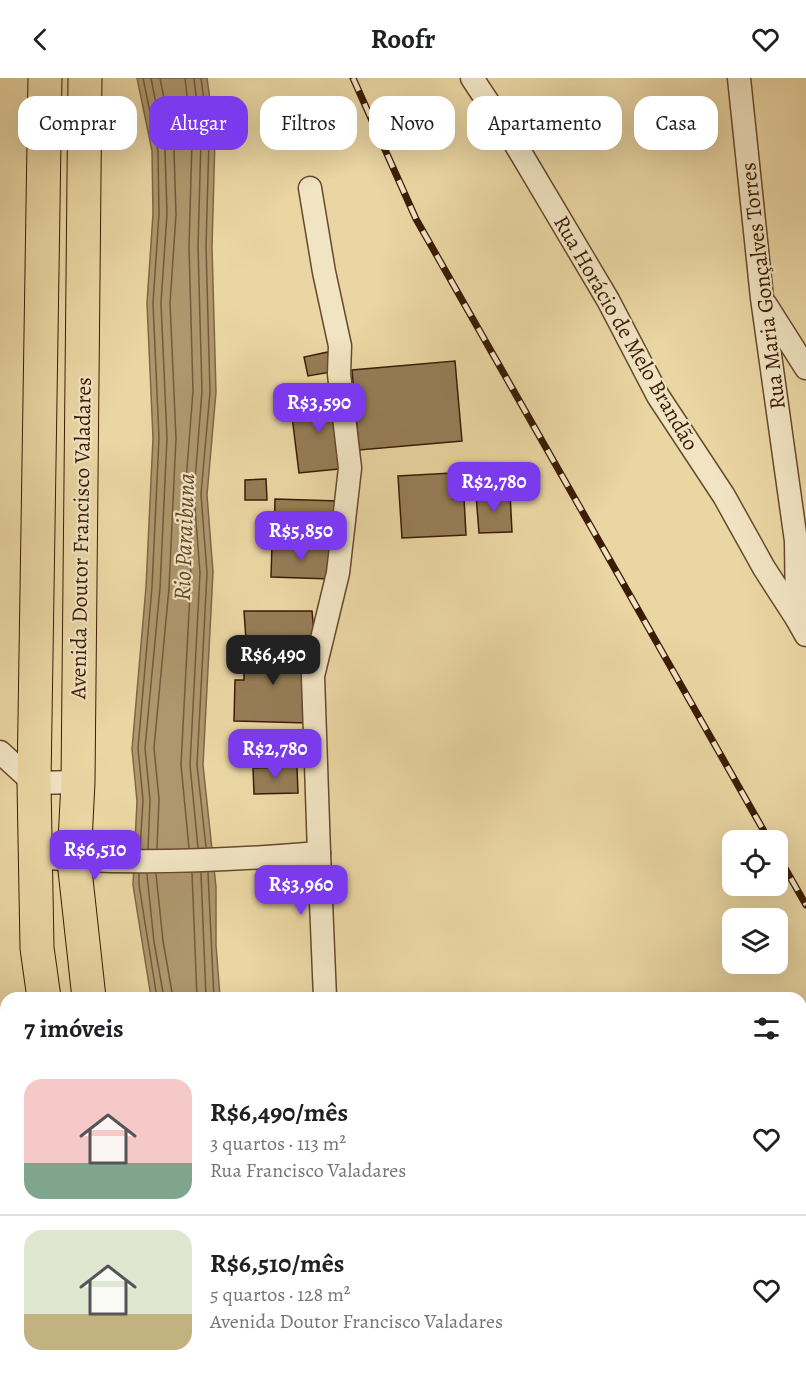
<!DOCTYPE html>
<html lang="pt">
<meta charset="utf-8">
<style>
:root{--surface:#fff;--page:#f6f6f6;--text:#202124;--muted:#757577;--line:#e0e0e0;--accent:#7c3aed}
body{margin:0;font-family:Alegreya,serif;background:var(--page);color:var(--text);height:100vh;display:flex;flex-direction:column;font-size:22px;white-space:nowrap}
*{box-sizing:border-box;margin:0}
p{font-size:20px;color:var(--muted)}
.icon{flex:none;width:33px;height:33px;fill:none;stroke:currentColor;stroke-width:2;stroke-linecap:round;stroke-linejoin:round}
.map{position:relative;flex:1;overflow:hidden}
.drawer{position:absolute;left:0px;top:914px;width:807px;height:386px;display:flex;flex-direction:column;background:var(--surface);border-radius:18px 18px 0 0;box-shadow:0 6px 24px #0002}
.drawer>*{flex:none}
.guide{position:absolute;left:18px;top:18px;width:771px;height:54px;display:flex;gap:12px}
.tools{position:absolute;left:722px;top:752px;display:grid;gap:12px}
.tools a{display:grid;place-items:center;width:66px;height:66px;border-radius:12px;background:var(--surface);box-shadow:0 6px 24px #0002;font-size:30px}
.price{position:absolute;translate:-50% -51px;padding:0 14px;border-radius:12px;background:var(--accent);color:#fff;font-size:20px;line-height:39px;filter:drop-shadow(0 2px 3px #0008)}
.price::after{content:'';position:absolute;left:50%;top:36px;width:18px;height:14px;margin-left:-9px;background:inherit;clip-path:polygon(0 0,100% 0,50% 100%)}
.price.active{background:#222;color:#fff}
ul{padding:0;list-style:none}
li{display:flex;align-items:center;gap:18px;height:150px;padding:0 24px}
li+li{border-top:2px solid var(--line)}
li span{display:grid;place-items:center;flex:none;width:168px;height:120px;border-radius:18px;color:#555}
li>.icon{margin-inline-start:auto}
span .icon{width:72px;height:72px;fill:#fffc;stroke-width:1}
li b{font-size:26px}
h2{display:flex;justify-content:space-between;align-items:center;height:72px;padding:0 24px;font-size:26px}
.pill{padding:0 21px;border-radius:18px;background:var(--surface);box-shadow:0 6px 24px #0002;font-size:21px;line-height:54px}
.pill.active{background:var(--accent);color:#fff}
header{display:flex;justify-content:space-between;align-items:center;height:78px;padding:0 24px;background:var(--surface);font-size:27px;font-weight:600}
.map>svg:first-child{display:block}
.water{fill:#ae976d;stroke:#806643;stroke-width:1.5}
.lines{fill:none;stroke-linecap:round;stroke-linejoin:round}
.shore{stroke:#745a39;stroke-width:1.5}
.building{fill:#967d57;stroke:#3b1c05;stroke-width:1.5}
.minor-casing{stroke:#674a2c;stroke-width:25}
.highway-casing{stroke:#3b1c05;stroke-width:35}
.minor{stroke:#f1e4c3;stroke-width:22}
.highway{stroke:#ead6a3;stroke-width:33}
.rail-casing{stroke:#3b1c05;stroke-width:7}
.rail{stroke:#f1e4c3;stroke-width:4.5;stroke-dasharray:14;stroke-linecap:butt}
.labels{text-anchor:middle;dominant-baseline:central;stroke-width:4.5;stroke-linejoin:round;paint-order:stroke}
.street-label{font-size:22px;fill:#3b1c05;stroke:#f1e4c3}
.water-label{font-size:24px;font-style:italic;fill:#634729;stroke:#f1e4c3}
</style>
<header><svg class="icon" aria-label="back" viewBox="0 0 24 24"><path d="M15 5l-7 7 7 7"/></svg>Roofr<svg class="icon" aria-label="heart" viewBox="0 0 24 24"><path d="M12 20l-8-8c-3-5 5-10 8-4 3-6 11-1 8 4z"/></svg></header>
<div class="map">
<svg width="806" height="1298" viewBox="0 0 806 1298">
<rect width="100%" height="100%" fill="#ead6a3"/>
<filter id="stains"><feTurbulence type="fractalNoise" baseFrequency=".00333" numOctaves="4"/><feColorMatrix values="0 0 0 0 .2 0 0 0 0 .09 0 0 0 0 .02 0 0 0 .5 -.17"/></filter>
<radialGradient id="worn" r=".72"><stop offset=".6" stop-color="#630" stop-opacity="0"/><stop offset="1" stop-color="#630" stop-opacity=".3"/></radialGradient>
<path class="water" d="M137 0H207L215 60 212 169 216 314 207 417 213 494 203 687 216 809V867L220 919H151L133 807 137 723 132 671 146 509 153 360 147 225 153 136 152 73Z"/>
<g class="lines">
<g class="shore">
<path d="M185 0 192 62 189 169 193 313 185 416 191 495 181 687 189 770"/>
<path d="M194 0 201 61 198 169 202 313 194 416 200 495 190 687 198 770"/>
<path d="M201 0 209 61 206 169 210 314 201 416 207 495 197 687 206 769"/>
<path d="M157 770 159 721 154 670 169 510 176 360 170 225 176 137 174 72 160 0"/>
<path d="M140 771 143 722 138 670 152 509 159 360 153 225 159 136 158 73 143 0"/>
<path d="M148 771 150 722 145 670 160 510 167 360 161 225 167 136 165 72 151 0"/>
<path d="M192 795 197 920"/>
<path d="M201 795 206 920"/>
<path d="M208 795 214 920"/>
<path d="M139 796V807L157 920"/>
<path d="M147 796 154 864 164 920"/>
<path d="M156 796 163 863 173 920"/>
</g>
</g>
<g class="building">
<path d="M328 274 331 294 308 298 304 279Z"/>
<path d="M455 283 462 363 359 372 352 292Z"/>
<path d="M339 316 348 390 299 395 290 322Z"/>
<path d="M452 395 453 421 464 420 466 457 402 460 398 398Z"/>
<path d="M266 401 267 422H245V402Z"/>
<path d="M510 415 512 454 479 455 476 417Z"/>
<path d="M275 421 339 423 338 464 274 463Z"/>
<path d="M272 466 332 469 331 501 271 499Z"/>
<path d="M244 533H312L315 565 246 562Z"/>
<path d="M244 570 308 571 307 645 234 643 235 602H244Z"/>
<path d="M310 664V686H271L270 665Z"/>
<path d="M297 689 298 715 254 716 253 690Z"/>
<path d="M241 1293H267L260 1298H245Z"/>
</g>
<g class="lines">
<g class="minor-casing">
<g id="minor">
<path d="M472 0 513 62 608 222 658 318 724 418 764 490 797 541"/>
<path d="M739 0 762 220 796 463 797 541 806 557"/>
<path d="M310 110 324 194 340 268 339 296 350 390 338 495 313 598 319 775"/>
<path d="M766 227 806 290"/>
<path d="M0 674 34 705 78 704"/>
<path d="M35 779C129 787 225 783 319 775L325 920"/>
<path d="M0 1151 6 1169"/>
<path d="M0 1226 6 1195"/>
<path d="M499 1293 506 1298"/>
</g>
</g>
<g class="highway-casing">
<g id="highway">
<path d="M85 0 78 704 74 783 89 920"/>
<path d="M44 920 37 870 34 705 45 0"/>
<path d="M208 1293 212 1298"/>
</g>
</g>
<use href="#minor" class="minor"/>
<use href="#highway" class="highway"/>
<g class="rail-casing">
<g id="rail">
<path d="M353 0 416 141 769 762"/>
<path d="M777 776 806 827"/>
</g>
</g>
<use href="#rail" class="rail"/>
</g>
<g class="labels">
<g class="street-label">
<text transform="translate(763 208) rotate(-97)">Rua Maria Gonçalves Torres</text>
<text transform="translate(626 255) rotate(60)">Rua Horácio de Melo Brandão</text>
<text transform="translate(81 460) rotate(-89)">Avenida Doutor Francisco Valadares</text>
</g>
<g class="water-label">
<text transform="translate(184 459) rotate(-88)">Rio Paraibuna</text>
</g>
</g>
<rect width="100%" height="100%" filter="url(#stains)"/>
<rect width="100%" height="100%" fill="url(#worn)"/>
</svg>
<div class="tools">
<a><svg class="icon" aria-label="locate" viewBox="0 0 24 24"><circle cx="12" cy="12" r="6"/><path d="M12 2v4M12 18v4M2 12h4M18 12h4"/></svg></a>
<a><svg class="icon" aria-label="layers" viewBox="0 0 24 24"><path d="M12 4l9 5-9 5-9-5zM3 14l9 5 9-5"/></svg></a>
</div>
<b class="price" style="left:319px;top:356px">R$3,590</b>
<b class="price" style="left:494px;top:435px">R$2,780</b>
<b class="price" style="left:301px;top:484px">R$5,850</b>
<b class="price active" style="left:273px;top:608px">R$6,490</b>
<b class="price" style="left:275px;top:702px">R$2,780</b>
<b class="price" style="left:95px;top:803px">R$6,510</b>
<b class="price" style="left:301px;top:838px">R$3,960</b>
<div class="guide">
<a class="pill">Comprar</a>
<a class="pill active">Alugar</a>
<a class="pill">Filtros</a>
<a class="pill">Novo</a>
<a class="pill">Apartamento</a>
<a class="pill">Casa</a>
</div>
<section class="drawer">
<h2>7 imóveis<svg class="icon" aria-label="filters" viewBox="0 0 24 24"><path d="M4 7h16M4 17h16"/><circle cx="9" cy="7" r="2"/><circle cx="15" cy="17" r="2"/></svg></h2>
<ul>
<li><span style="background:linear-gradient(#f6c9c9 70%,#7fa58c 0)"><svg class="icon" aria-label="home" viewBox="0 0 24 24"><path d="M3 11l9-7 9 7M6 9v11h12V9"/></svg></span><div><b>R$6,490/mês</b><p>3 quartos · 113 m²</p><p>Rua Francisco Valadares</p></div><svg class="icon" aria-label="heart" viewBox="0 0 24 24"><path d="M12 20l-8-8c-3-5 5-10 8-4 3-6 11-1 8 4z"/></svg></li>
<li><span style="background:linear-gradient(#dfe7d0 70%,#c2b280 0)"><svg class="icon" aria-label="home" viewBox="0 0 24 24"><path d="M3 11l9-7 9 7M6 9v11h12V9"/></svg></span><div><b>R$6,510/mês</b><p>5 quartos · 128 m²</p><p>Avenida Doutor Francisco Valadares</p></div><svg class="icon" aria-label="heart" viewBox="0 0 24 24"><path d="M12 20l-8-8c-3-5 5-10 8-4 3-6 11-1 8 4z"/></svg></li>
</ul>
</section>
</div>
